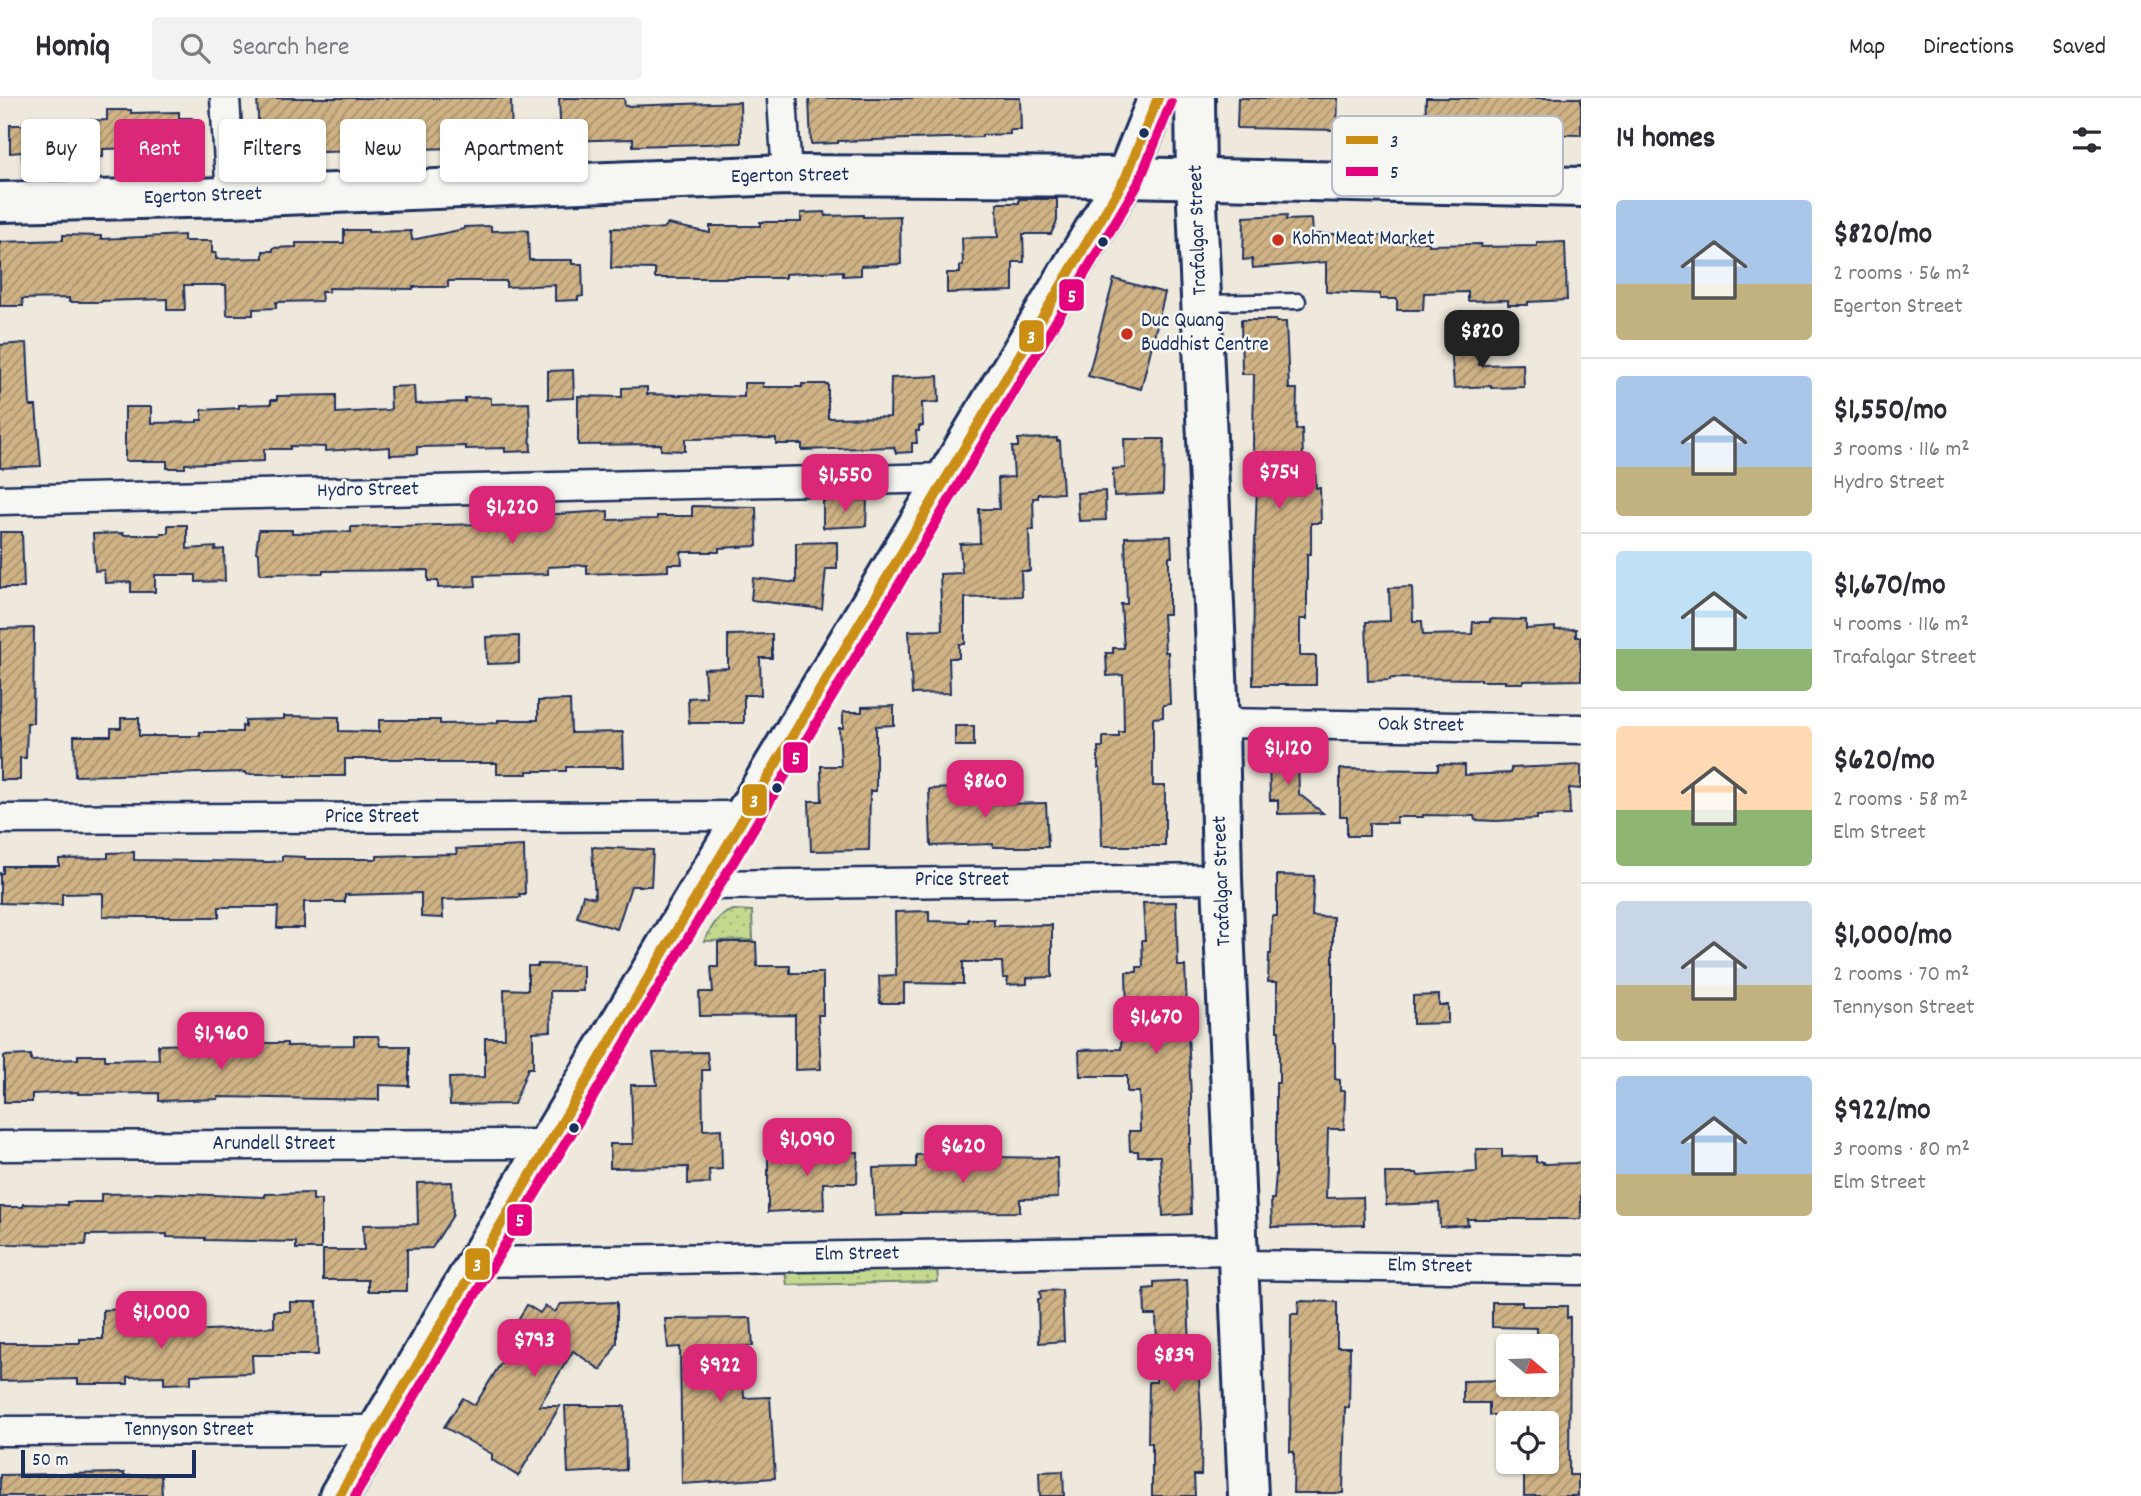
<!DOCTYPE html>
<meta charset="utf-8">
<style>
:root{--surface:#fff;--page:#f2f2f3;--text:#2b2b33;--muted:#7c7c81;--line:#e1e1e2;--accent:#db2777}
body{margin:0;font-family:Dekko,sans-serif;background:var(--page);color:var(--text);height:100vh;display:flex;flex-direction:column;font-size:26px;white-space:nowrap}
*{box-sizing:border-box;margin:0}
p{font-size:23px;color:var(--muted)}
.icon{flex:none;width:38px;height:38px;fill:none;stroke:currentColor;stroke-width:2;stroke-linecap:round;stroke-linejoin:round}
.map{position:relative;flex:1;overflow:hidden}
.details{display:flex;flex-direction:column;background:var(--surface);width:560px}
.details>*{flex:none}
.guide{position:absolute;left:21px;top:21px;width:665px;height:63px;display:flex;gap:14px}
.needle{width:46px;rotate:109deg}
.buttons{position:absolute;left:1496px;top:1236px;display:grid;gap:14px}
.buttons a{display:grid;place-items:center;width:63px;height:63px;border-radius:7px;background:var(--surface);box-shadow:0 2px 5px #0004;font-size:35px}
.scale{position:absolute;left:21px;bottom:18px;width:175px;box-sizing:border-box;padding-left:7px;border:4px solid #1b2f5e;border-top:0;font-size:19px;line-height:24px;white-space:nowrap;color:#1b2f5e;-webkit-text-stroke:5px #f6f6f2;paint-order:stroke}
.price{position:absolute;translate:-50% -60px;padding:0 16px;border-radius:14px;background:var(--accent);color:#fff;font-size:23px;line-height:46px;filter:drop-shadow(0 2px 4px #0008)}
.price::after{content:'';position:absolute;left:50%;top:42px;width:21px;height:16px;margin-left:-10px;background:inherit;clip-path:polygon(0 0,100% 0,50% 100%)}
.price.current{background:#222;color:#fff}
ul{padding:0;list-style:none}
li{display:flex;align-items:center;gap:21px;height:175px;padding:0 35px}
li+li{border-top:2px solid var(--line)}
li span{display:grid;place-items:center;flex:none;width:196px;height:140px;border-radius:7px;color:#555}
li>.icon{margin-inline-start:auto}
span .icon{width:84px;height:84px;fill:#fffc;stroke-width:1}
li b{font-size:30px}
h2{display:flex;justify-content:space-between;align-items:center;height:84px;padding:0 35px;font-size:30px}
.chip{padding:0 24px;border-radius:7px;background:var(--surface);box-shadow:0 2px 5px #0004;font-size:24px;line-height:63px}
.chip.current{background:var(--accent);color:#fff}
header{display:flex;align-items:center;gap:42px;box-sizing:border-box;height:98px;padding:0 35px;background:var(--surface);border-bottom:2px solid var(--line)}
header strong{font-size:33px}
nav{display:flex;gap:38px;margin-inline-start:auto;font-size:24px}
.search{width:490px;height:63px;background:var(--page);display:flex;align-items:center;gap:18px;box-sizing:border-box;padding:0 24px;border-radius:7px;color:var(--muted);font-size:26px}
main{display:flex;flex:1;min-height:0}
.map>svg:first-child{display:block}
.grass{fill:url(#grass-dots);stroke:#708476;stroke-width:2}
.building{fill:url(#building-hatch);stroke:#1b2f5e;stroke-width:2}
.lines{fill:none;stroke-linecap:round;stroke-linejoin:round}
.lane-casing{stroke:#1b2f5e;stroke-width:19}
.street-casing{stroke:#1b2f5e;stroke-width:33}
.secondary-casing{stroke:#1b2f5e;stroke-width:44}
.lane{stroke:#f6f6f2;stroke-width:14}
.street{stroke:#f6f6f2;stroke-width:28}
.secondary{stroke:#f6f6f2;stroke-width:38}
.bus-1-casing{stroke:#f6f6f2;stroke-width:16}
.bus-2-casing{stroke:#f6f6f2;stroke-width:16}
.bus-1{stroke:#cb8e13;stroke-width:10}
.bus-2{stroke:#e5007d;stroke-width:10}
.bus-dot{fill:#1b2f5e;stroke:#f6f6f2;stroke-width:2.5}
.poi-dot{fill:#c8321e;stroke:#f6f6f2;stroke-width:2.5}
.labels{text-anchor:middle;dominant-baseline:central;stroke-width:5;stroke-linejoin:round;paint-order:stroke}
.street-label{font-size:21px;fill:#1b2f5e;stroke:#f6f6f2}
.poi-label{font-size:21px;fill:#1b2f5e;stroke:#f6f6f2;text-anchor:start}
.key{fill:#f6f6f2;stroke:#b4bac6;stroke-width:2}
.key-label{font-size:19px;fill:#1b2f5e}
.line-badge{stroke:#f6f6f2;stroke-width:2.5}
.badge-label{font-size:19px;text-anchor:middle;font-weight:bold;fill:#fff}
</style>
<header>
<strong>Homiq</strong>
<div class="search"><svg class="icon" aria-label="search" viewBox="0 0 24 24"><circle cx="10" cy="10" r="6"/><path d="M15 15l6 6"/></svg>Search here</div>
<nav><a>Map</a><a>Directions</a><a>Saved</a></nav>
</header>
<main>
<div class="map">
<svg width="1581" height="1398" viewBox="0 0 1581 1398">
<defs>
<pattern id="grass-dots" width="8" height="8" patternUnits="userSpaceOnUse" patternTransform="scale(1.75)"><rect width="8" height="8" fill="#c4d98e"/><path d="M2 2h.1M6 6h.1" fill="none" stroke="#a8bb7d" stroke-width="1.8" stroke-linecap="round"/></pattern>
<pattern id="building-hatch" width="6" height="6" patternUnits="userSpaceOnUse" patternTransform="scale(1.75)"><rect width="6" height="6" fill="#d0b385"/><path d="M-1 1l2-2M0 6l6-6M5 7l2-2" fill="none" stroke="#a89270"/></pattern>
</defs>
<rect width="100%" height="100%" fill="#eee9dc"/>
<filter id="ink" filterUnits="userSpaceOnUse"><feTurbulence type="fractalNoise" baseFrequency=".0143" numOctaves="2"/><feDisplacementMap in="SourceGraphic" scale="14" xChannelSelector="R" yChannelSelector="G"/><feConvolveMatrix kernelMatrix="1 2 1 2 8 2 1 2 1" color-interpolation-filters="sRGB"/></filter>
<g filter="url(#ink)">
<g class="grass">
<path d="M734 812 752 813 753 842 704 843C712 829 718 815 734 812Z"/>
<path d="M937 1168 938 1184 787 1187 785 1173Z"/>
</g>
<g class="building">
<path d="M257 0H511L512 53 485 54V49L260 56Z"/>
<path d="M559 0H624L625 8 740 4 741 45 633 48V41L561 43Z"/>
<path d="M809 0H1020L1021 32H1010V36L982 37V39L838 43V45L811 46Z"/>
<path d="M1238 0H1338L1337 32 1237 30Z"/>
<path d="M1426 0H1581V37L1466 35V28L1425 26Z"/>
<path d="M107 12H131V15L179 14V20H192L193 50H190V57L171 58V50L169 49 103 51V59L70 60V62H22V54L10 55V27H44V25H56V23L107 22Z"/>
<path d="M1019 101H1057V123L1051 136H1023L1024 164H1013V193L947 195V175H960V168H963L962 140 998 139 997 105H1019Z"/>
<path d="M825 114 826 118 863 117V119L900 118 901 166 861 168V177L843 178V173L785 176V180H655V171L611 170 612 130 654 131 664 130 668 126 710 135V128H760V124H801V115Z"/>
<path d="M1287 117 1286 122 1312 121 1313 136H1352V139L1389 138V144H1429V147L1481 146V149L1537 148V145L1565 144 1567 202 1528 204V207H1508V202L1468 203V194L1424 195 1423 212H1397V201H1380V196L1326 194V164L1253 170 1252 161 1243 162 1244 119Z"/>
<path d="M491 128V133L528 132 529 162H572V166H582L583 198 578 199V202L555 203V187L506 189V183H448V189H413V191L329 190V194H321L322 203 276 204V210L253 211V217H227L226 187H184L185 212H167V201L101 203V204H69V200L22 201 23 208H0V144L63 142V137L101 138V141L184 137V143H212V155H216V161L263 160V153H273V150L296 149V145H344V132H368V134L411 133 412 142 464 131V129Z"/>
<path d="M1114 181 1165 195 1141 291 1088 278Z"/>
<path d="M1241 222H1276V224H1286L1289 291H1297L1296 332 1302 331 1303 360 1310 359V368L1315 367 1316 390H1320L1321 425H1311V456H1307V521H1300V558H1316V587H1253L1254 469 1257 389H1255L1253 347 1254 276H1242Z"/>
<path d="M27 245 30 308H36L41 368 0 370V247Z"/>
<path d="M1478 245 1479 267 1523 266 1524 289 1491 290V288L1454 290 1451 246Z"/>
<path d="M573 272 574 300 548 301V273Z"/>
<path d="M938 278 939 304 922 305 923 328H919V333H916L917 345H912V354L896 355 894 349 802 352V346H776V340L685 341V353L661 352V346L578 347V298L622 299V290L647 289V296L744 299V285H763V289H802V286H828V320L890 319 891 280Z"/>
<path d="M414 288 415 306 465 304V300L485 299 491 300V306L529 305 531 353 505 354V350L466 351V348L417 349V356L390 357V349L325 353V349L290 348V351H264V363L185 366V370H167V363H125V309H151V325L197 324V322H202V312L239 310V307L271 306V302H277V298L336 297V315L388 312 391 311 390 289Z"/>
<path d="M1057 340V343H1060L1063 395 1038 396V400H1033L1034 432H1029L1030 473H1021L1022 498 965 500V546H959V560H949L950 595 912 596 909 533 942 532 940 476 962 475 960 446 980 445 979 411H999L998 380 1014 379 1012 349H1018V341Z"/>
<path d="M1124 341H1164L1163 396 1114 398 1113 371 1125 370Z"/>
<path d="M1105 393 1106 422 1079 423 1077 395Z"/>
<path d="M867 402 866 428 823 430V403Z"/>
<path d="M692 408 756 409 757 448 719 450V454H681L682 466H668V473L587 476V467L548 469V476L475 478 476 488 438 490V483H428V472L323 473V475L260 476 259 456 256 454 259 432H292V435L351 434V429L483 426V430L536 429V425L540 424V417L608 413V422L657 421V418H692Z"/>
<path d="M168 427H187V451L216 449 215 452 224 451 225 483 196 484V477H155V494H131V484L105 485 104 472 95 473 93 436 123 435V437H161V435H168Z"/>
<path d="M0 434H22L24 490H0Z"/>
<path d="M1171 438 1172 459H1169V516H1163L1165 554H1168L1170 606 1163 607V619L1153 620V688H1165V748H1102L1100 670H1098V649H1103V639H1119V634H1124L1123 577 1107 578 1106 555H1113V550H1124L1121 506H1127L1125 439Z"/>
<path d="M837 444V471H826L822 511 751 502 753 480 796 485V445Z"/>
<path d="M1412 489 1413 523H1422L1423 537 1472 536 1473 524H1490V521L1526 522V531L1555 529V532L1576 531V539H1581V582L1523 583V585H1505V583H1481V581L1390 580V582L1368 583 1366 524 1390 523 1389 490Z"/>
<path d="M34 530 33 625H27L26 660H20V682H0V531Z"/>
<path d="M772 536V560H760L761 597H744V625H689L688 600 706 599 704 571 728 570V537Z"/>
<path d="M519 538V565L487 566 486 539Z"/>
<path d="M570 602 571 635 623 634 624 669H566V673H527V676H497V665H438V663H426V661H345V678H285V676H246V674L75 678 74 638H111V630H121V620H139V638H200V634H242V628L245 629V622L284 621V618L339 619V633L379 634V622H440V626L498 625V622H538V603Z"/>
<path d="M894 608V627L876 628V693H870L869 752 811 753 809 703H822L821 668H841L839 630H843V614H862V609Z"/>
<rect x="955" y="628" width="19" height="20"/>
<path d="M1298 659 1299 696 1323 715 1278 716V702H1270L1269 660Z"/>
<path d="M1438 666 1465 667V677L1511 675V670L1581 667V691L1569 690 1570 717 1537 718V721L1496 723 1475 722 1474 718 1423 717V719H1396L1397 725H1369V738H1347V718H1340V671L1438 672Z"/>
<path d="M984 689V697H987V706L1046 705 1048 749H993V746L931 748 929 691Z"/>
<path d="M524 748 525 796H519L520 799 442 802 443 820 421 819V795L345 797V804H304V830H277L278 809H219V819H137L103 818V795L62 796V807L0 805V775H3V768H59V761L108 760V755L134 754V762L270 764 282 763V758L305 759V761H377V758L457 756 456 751Z"/>
<path d="M592 749 653 752 651 788H631L617 831 577 819 583 797 595 800Z"/>
<path d="M1277 777 1314 778 1312 818 1333 819V945H1335V981L1340 982V993H1345L1344 1031H1328L1326 1100 1363 1099 1364 1127 1272 1129 1271 1101H1274L1276 1075V985H1279V933H1277V884H1268L1269 856H1271L1272 818H1277Z"/>
<path d="M1176 804 1178 868H1185L1191 1000V1046H1189L1191 1116 1163 1118 1160 1058H1138V1053H1130L1129 1033H1140L1139 994H1127V978H1080L1079 952 1121 951 1122 913H1127L1126 874H1137V869H1143L1142 842H1145L1143 805Z"/>
<path d="M929 813V823L968 824V821H994V828L1052 827V879L1027 880V886L1007 887 1008 880H1003L1002 864H963V886L904 885V905H880L879 878 896 877 895 814Z"/>
<path d="M718 844H756L757 868H790V875H823V917H818L821 971 795 972V917L700 918 699 894H713L711 869H718Z"/>
<path d="M538 866 583 867V893H550L551 933 533 934V970H528L514 1006 450 1007 449 980 485 979V940H505L504 891 528 892V868H538Z"/>
<path d="M1439 897V907H1448V925L1413 926V898Z"/>
<path d="M228 937H246V945H287V948L354 947V938H378L380 948H409V988L379 987V1002L218 999V1001L159 1003V995L78 996V994L32 996V1004H4V958L31 957V963L78 961V957H105V962L159 961 158 947 228 945Z"/>
<path d="M707 954 709 972H702L703 1032 721 1031 722 1071 709 1072 710 1085 688 1086V1069L610 1070V1046H633L631 987H657L653 955Z"/>
<path d="M1476 1051H1502V1059L1536 1058V1064H1543V1066L1581 1065V1121H1467L1468 1127 1440 1129 1439 1105 1386 1107 1385 1075H1417L1418 1078 1477 1074Z"/>
<path d="M837 1054H858L857 1085H823L824 1111 768 1114V1055Z"/>
<path d="M955 1056 956 1063 992 1062V1059L1057 1060 1058 1100 1020 1101V1114L902 1115V1117L875 1118 873 1070 916 1069V1057Z"/>
<path d="M452 1084 453 1117 432 1150 407 1151V1193H368V1182H323V1152H364L363 1127 418 1126 417 1085Z"/>
<path d="M159 1095 265 1099V1096L313 1095V1102H321V1151H296V1144L205 1142V1140L167 1139V1136L87 1137 86 1147 0 1146V1109H23V1106L67 1107V1104H101V1096Z"/>
<path d="M1187 1182 1190 1248 1197 1247 1202 1331 1201 1377H1194L1195 1398H1152V1345H1148L1149 1284H1156V1278H1158L1156 1217H1145L1144 1191 1154 1190V1184Z"/>
<path d="M1062 1192 1064 1243 1039 1245 1038 1201H1041L1040 1193Z"/>
<path d="M1299 1203 1337 1204V1249H1350L1349 1310 1345 1309 1343 1395H1293L1294 1354H1290L1291 1216H1298Z"/>
<path d="M290 1204H317L318 1257H252L253 1275 191 1277V1285L164 1286V1278L128 1279V1286H78V1281L0 1283V1245H80V1241H103V1212L127 1211V1238L163 1236V1234L274 1229V1213H290Z"/>
<path d="M617 1204V1245L601 1272 573 1253 539 1308H560L518 1378 492 1362V1356L444 1329 463 1300 475 1307 520 1234 514 1228 527 1207 540 1215 545 1208 555 1214 561 1206Z"/>
<path d="M1492 1204H1522V1208H1567V1220L1570 1219 1569 1377H1578V1398H1524V1371H1547V1320H1503V1317H1489V1305H1463V1283L1508 1282V1292H1547V1237H1537V1230L1492 1229Z"/>
<path d="M751 1220 753 1248H741L744 1300 770 1299 775 1380 682 1386 680 1249 668 1250 665 1221Z"/>
<path d="M565 1308H625L626 1372 568 1375Z"/>
<path d="M1063 1373 1064 1398H1040L1039 1374Z"/>
<path d="M124 1375V1378L161 1377 162 1398H0V1377Z"/>
</g>
<g class="lines">
<g class="lane-casing">
<path id="lane" d="M1203 205 1298 203"/>
</g>
<g class="street-casing">
<g id="street">
<path d="M225 0 231 99"/>
<path d="M782 0 787 77"/>
<path d="M0 402 946 380"/>
<path d="M1219 625 1581 631"/>
<path d="M0 721 744 718"/>
<path d="M703 787 1222 781"/>
<path d="M0 1048 549 1046"/>
<path d="M477 1164 1237 1152"/>
<path d="M1238 1167 1581 1172"/>
<path d="M0 1333 379 1332"/>
</g>
</g>
<g class="secondary-casing">
<g id="secondary">
<path d="M1195 0 1196 81 1219 625 1222 781 1248 1398"/>
<path d="M0 104 231 99 787 77 1126 79 1581 89"/>
<path d="M339 1398 477 1164 1126 79 1158 0"/>
</g>
</g>
<use href="#lane" class="lane"/>
<use href="#street" class="street"/>
<use href="#secondary" class="secondary"/>
<g class="bus-1-casing">
<path id="bus-1" d="M339 1398 1126 79 1158 0"/>
</g>
<g class="bus-2-casing">
<path id="bus-2" d="M355 1398 1138 86 1171 5"/>
</g>
<use href="#bus-1" class="bus-1"/>
<use href="#bus-2" class="bus-2"/>
</g>
</g>
<g class="bus-dot">
<circle cx="1144" cy="35" r="6"/>
<circle cx="1103" cy="144" r="6"/>
<circle cx="777" cy="690" r="6"/>
<circle cx="574" cy="1030" r="6"/>
</g>
<g class="poi-dot">
<circle cx="1278" cy="142" r="7"/>
<circle cx="1127" cy="236" r="7"/>
</g>
<g class="labels">
<g class="street-label">
<text transform="translate(790 79) rotate(-1)">Egerton Street</text>
<text transform="translate(203 99) rotate(-2)">Egerton Street</text>
<text transform="translate(1199 132) rotate(-92)">Trafalgar Street</text>
<text transform="translate(368 393) rotate(-1)">Hydro Street</text>
<text transform="translate(1421 628) rotate(1)">Oak Street</text>
<text x="372" y="720">Price Street</text>
<text x="962" y="783">Price Street</text>
<text transform="translate(1223 783) rotate(-92)">Trafalgar Street</text>
<text x="274" y="1047">Arundell Street</text>
<text transform="translate(857 1157) rotate(-1)">Elm Street</text>
<text transform="translate(1430 1169) rotate(1)">Elm Street</text>
<text x="189" y="1333">Tennyson Street</text>
</g>
<g class="poi-label">
<text x="1292" y="142">Kohn Meat Market</text>
<text x="1141" y="224">Duc Quang<tspan x="1141" dy="24">Buddhist Centre</tspan></text>
</g>
</g>
<rect x="1332" y="18" width="231" height="80" rx="10" class="key"/>
<rect x="1346" y="38" width="32" height="8" fill="#cb8e13"/>
<rect x="1346" y="69" width="32" height="9" fill="#e5007d"/>
<g class="key-label">
<text x="1390" y="49">3</text>
<text x="1390" y="80">5</text>
</g>
<g class="line-badge">
<rect x="1058" y="180" width="27" height="34" rx="7" fill="#e5007d"/>
<rect x="1018" y="221" width="27" height="34" rx="7" fill="#cb8e13"/>
<rect x="782" y="643" width="27" height="33" rx="7" fill="#e5007d"/>
<rect x="741" y="685" width="27" height="34" rx="7" fill="#cb8e13"/>
<rect x="506" y="1105" width="27" height="34" rx="7" fill="#e5007d"/>
<rect x="464" y="1149" width="27" height="34" rx="7" fill="#cb8e13"/>
</g>
<g class="badge-label">
<text x="1072" y="204">5</text>
<text x="1031" y="245">3</text>
<text x="796" y="666">5</text>
<text x="754" y="709">3</text>
<text x="520" y="1128">5</text>
<text x="477" y="1173">3</text>
</g>
</svg>
<div class="buttons">
<a><svg class="needle" viewBox="-14 -14 28 28"><path d="M0-13l5 13h-10z" fill="#e53935"/><path d="M0 13l5-13h-10z" fill="#7c7c81"/></svg></a>
<a><svg class="icon" aria-label="locate" viewBox="0 0 24 24"><circle cx="12" cy="12" r="6"/><path d="M12 2v4M12 18v4M2 12h4M18 12h4"/></svg></a>
</div>
<div class="scale">50 m</div>
<b class="price current" style="left:1482px;top:272px">$820</b>
<b class="price" style="left:1279px;top:413px">$754</b>
<b class="price" style="left:845px;top:416px">$1,550</b>
<b class="price" style="left:512px;top:448px">$1,220</b>
<b class="price" style="left:1288px;top:689px">$1,120</b>
<b class="price" style="left:985px;top:722px">$860</b>
<b class="price" style="left:1156px;top:958px">$1,670</b>
<b class="price" style="left:221px;top:974px">$1,960</b>
<b class="price" style="left:807px;top:1080px">$1,090</b>
<b class="price" style="left:963px;top:1087px">$620</b>
<b class="price" style="left:161px;top:1253px">$1,000</b>
<b class="price" style="left:534px;top:1281px">$793</b>
<b class="price" style="left:1174px;top:1296px">$839</b>
<b class="price" style="left:720px;top:1306px">$922</b>
<div class="guide">
<a class="chip">Buy</a>
<a class="chip current">Rent</a>
<a class="chip">Filters</a>
<a class="chip">New</a>
<a class="chip">Apartment</a>
</div>
</div>
<section class="details">
<h2>14 homes<svg class="icon" aria-label="filters" viewBox="0 0 24 24"><path d="M4 7h16M4 17h16"/><circle cx="9" cy="7" r="2"/><circle cx="15" cy="17" r="2"/></svg></h2>
<ul>
<li><span style="background:linear-gradient(#a9c7e8 60%,#c2b280 0)"><svg class="icon" aria-label="home" viewBox="0 0 24 24"><path d="M3 11l9-7 9 7M6 9v11h12V9"/></svg></span><div><b>$820/mo</b><p>2 rooms · 56 m²</p><p>Egerton Street</p></div></li>
<li><span style="background:linear-gradient(#a9c7e8 65%,#c2b280 0)"><svg class="icon" aria-label="home" viewBox="0 0 24 24"><path d="M3 11l9-7 9 7M6 9v11h12V9"/></svg></span><div><b>$1,550/mo</b><p>3 rooms · 116 m²</p><p>Hydro Street</p></div></li>
<li><span style="background:linear-gradient(#bfe0f5 70%,#8fb573 0)"><svg class="icon" aria-label="home" viewBox="0 0 24 24"><path d="M3 11l9-7 9 7M6 9v11h12V9"/></svg></span><div><b>$1,670/mo</b><p>4 rooms · 116 m²</p><p>Trafalgar Street</p></div></li>
<li><span style="background:linear-gradient(#ffd9b3 60%,#8fb573 0)"><svg class="icon" aria-label="home" viewBox="0 0 24 24"><path d="M3 11l9-7 9 7M6 9v11h12V9"/></svg></span><div><b>$620/mo</b><p>2 rooms · 58 m²</p><p>Elm Street</p></div></li>
<li><span style="background:linear-gradient(#c9d6e8 60%,#c2b280 0)"><svg class="icon" aria-label="home" viewBox="0 0 24 24"><path d="M3 11l9-7 9 7M6 9v11h12V9"/></svg></span><div><b>$1,000/mo</b><p>2 rooms · 70 m²</p><p>Tennyson Street</p></div></li>
<li><span style="background:linear-gradient(#a9c7e8 70%,#c2b280 0)"><svg class="icon" aria-label="home" viewBox="0 0 24 24"><path d="M3 11l9-7 9 7M6 9v11h12V9"/></svg></span><div><b>$922/mo</b><p>3 rooms · 80 m²</p><p>Elm Street</p></div></li>
</ul>
</section>
</main>
